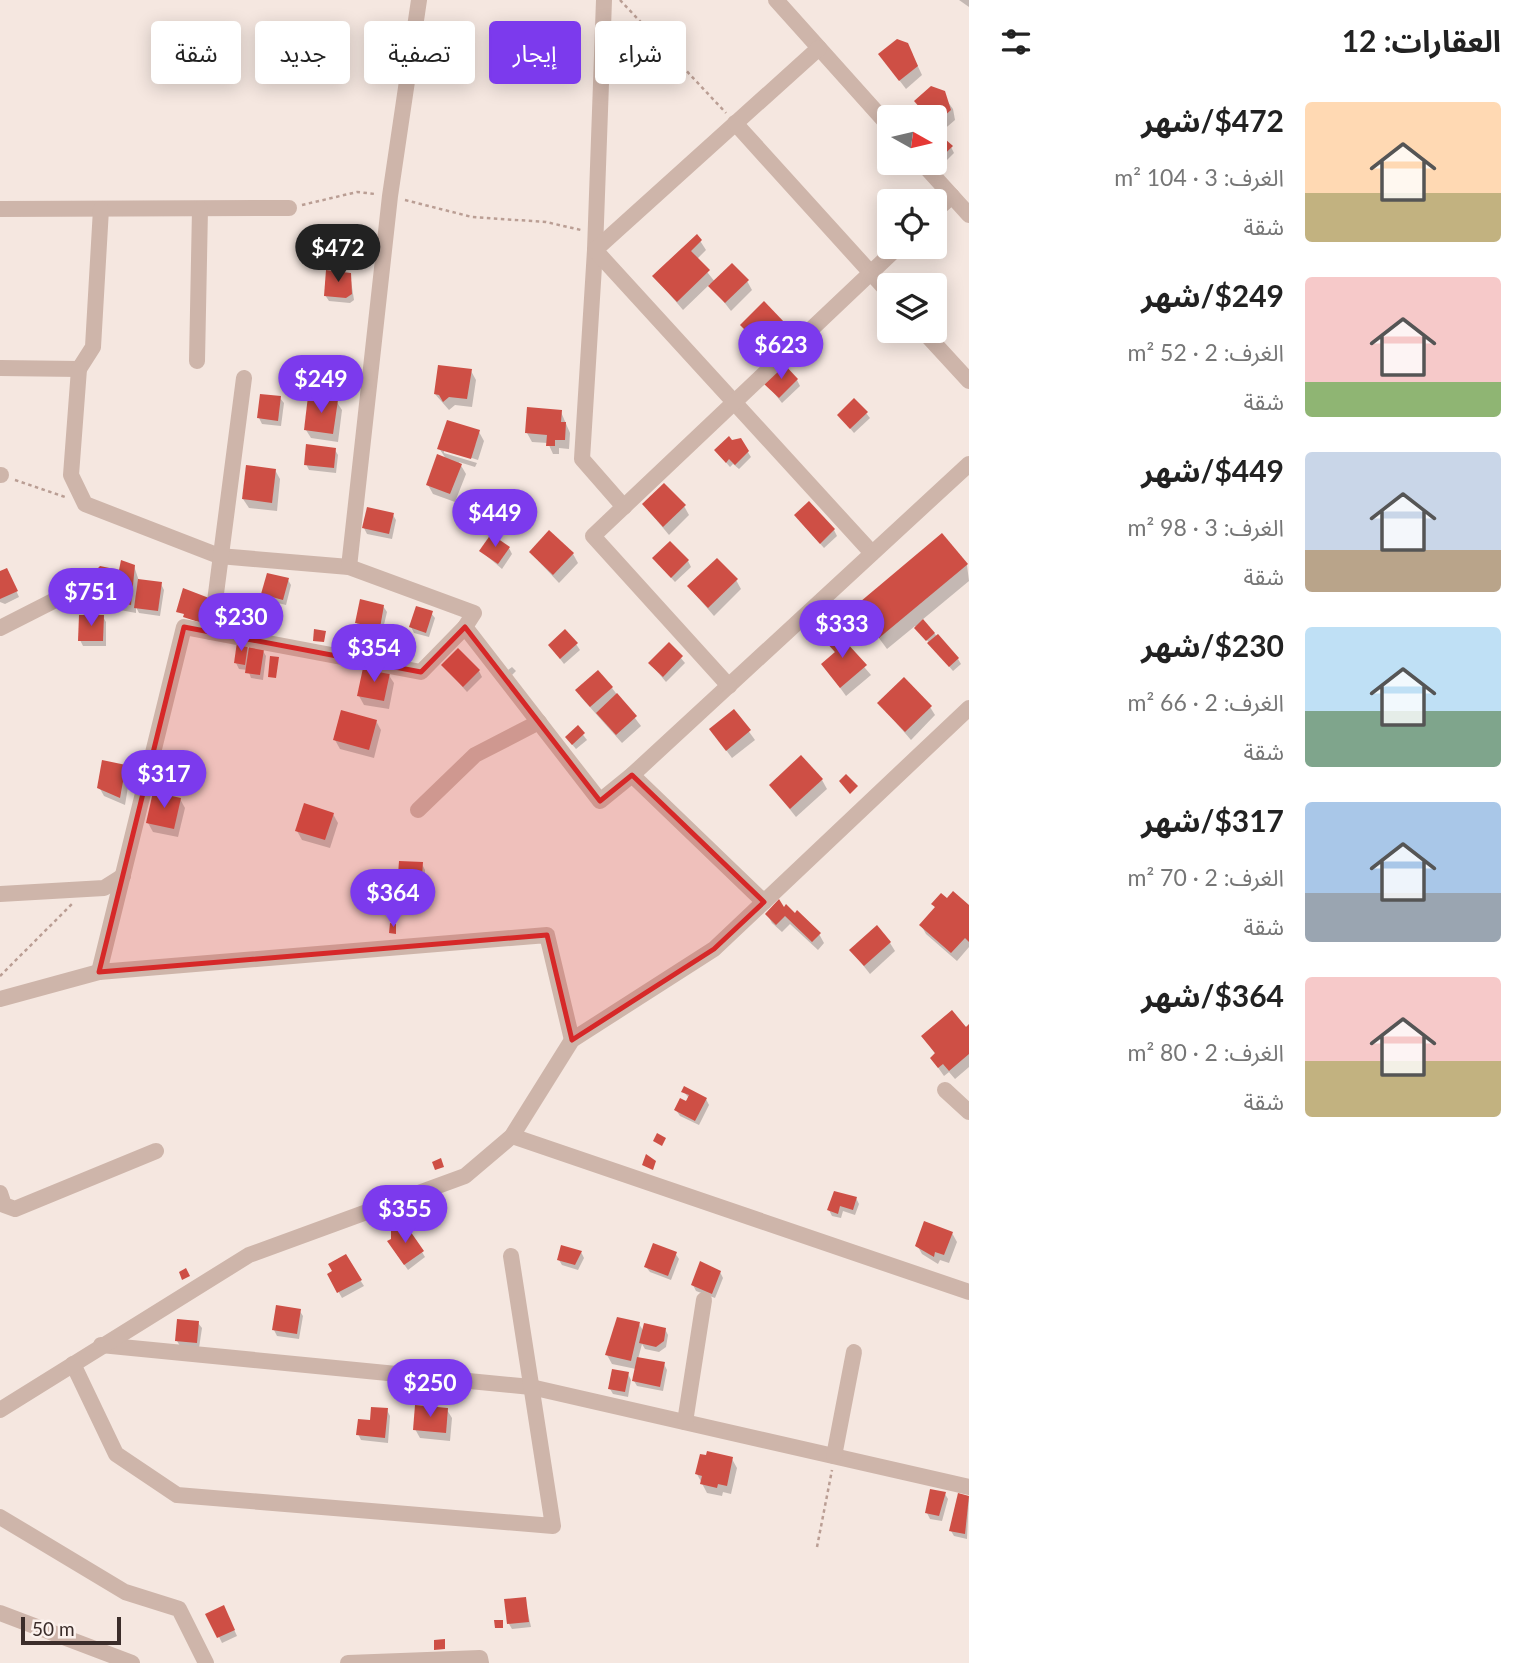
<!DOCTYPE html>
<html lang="ar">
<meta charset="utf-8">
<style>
:root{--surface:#fff;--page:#f6f6f6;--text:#222;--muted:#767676;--accent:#7c3aed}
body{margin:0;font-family:Lato,"Noto Sans Arabic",sans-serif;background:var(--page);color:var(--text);direction:rtl;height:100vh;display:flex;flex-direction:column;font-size:26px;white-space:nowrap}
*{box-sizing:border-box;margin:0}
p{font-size:23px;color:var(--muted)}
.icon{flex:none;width:38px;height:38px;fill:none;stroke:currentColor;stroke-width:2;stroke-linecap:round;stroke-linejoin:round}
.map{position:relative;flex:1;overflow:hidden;direction:ltr}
.sheet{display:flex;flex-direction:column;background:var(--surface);width:560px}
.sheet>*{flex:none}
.banner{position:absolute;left:21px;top:21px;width:665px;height:63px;direction:rtl;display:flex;gap:14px}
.needle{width:46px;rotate:98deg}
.tools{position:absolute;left:877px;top:105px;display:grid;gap:14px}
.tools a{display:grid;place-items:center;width:70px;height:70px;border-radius:7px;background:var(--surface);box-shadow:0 4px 18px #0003;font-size:35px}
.scale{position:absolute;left:21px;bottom:18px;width:100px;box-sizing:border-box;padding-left:7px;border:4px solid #3b2d2a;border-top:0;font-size:19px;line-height:24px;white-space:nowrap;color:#3b2d2a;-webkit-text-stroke:5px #fcf2ed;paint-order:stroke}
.price{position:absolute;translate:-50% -60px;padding:0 16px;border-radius:24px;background:var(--accent);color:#fff;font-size:23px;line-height:46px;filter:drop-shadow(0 2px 4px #0008)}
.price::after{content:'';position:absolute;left:50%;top:42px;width:21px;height:16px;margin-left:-10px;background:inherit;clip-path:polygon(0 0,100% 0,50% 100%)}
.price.current{background:#222;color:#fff}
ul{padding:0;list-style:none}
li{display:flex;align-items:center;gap:21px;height:175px;padding:0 28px}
li span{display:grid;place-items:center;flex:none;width:196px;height:140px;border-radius:7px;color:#555}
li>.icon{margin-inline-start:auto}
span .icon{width:84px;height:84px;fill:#fffc;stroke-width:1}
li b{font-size:30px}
h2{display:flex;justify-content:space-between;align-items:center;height:84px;padding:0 28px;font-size:30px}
.pill{padding:0 24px;border-radius:7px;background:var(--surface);box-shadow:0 4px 18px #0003;font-size:24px;line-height:63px}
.pill.current{background:var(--accent);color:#fff}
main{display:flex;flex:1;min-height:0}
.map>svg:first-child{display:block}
.shadow{fill:#0003}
.building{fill:#ce4f45}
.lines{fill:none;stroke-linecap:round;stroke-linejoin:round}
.path{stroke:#ba9e94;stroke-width:2.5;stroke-dasharray:3.5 3.5;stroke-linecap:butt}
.minor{stroke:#ceb5aa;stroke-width:16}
.marked{fill:#d62828;fill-opacity:0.2;stroke:#d62828;stroke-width:5;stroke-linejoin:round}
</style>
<main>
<section class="sheet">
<h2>العقارات: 12<svg class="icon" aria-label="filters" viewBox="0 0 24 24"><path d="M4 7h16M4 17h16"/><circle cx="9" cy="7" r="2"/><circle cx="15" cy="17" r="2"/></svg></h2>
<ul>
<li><span style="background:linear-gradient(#ffd9b3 65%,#c2b280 0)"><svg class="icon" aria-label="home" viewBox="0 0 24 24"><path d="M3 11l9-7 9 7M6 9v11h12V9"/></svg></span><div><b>$472/شهر</b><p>الغرف: 3 · 104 m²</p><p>شقة</p></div></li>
<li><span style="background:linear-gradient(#f6c9c9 75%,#8fb573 0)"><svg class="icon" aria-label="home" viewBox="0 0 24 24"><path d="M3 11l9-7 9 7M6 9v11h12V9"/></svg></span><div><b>$249/شهر</b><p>الغرف: 2 · 52 m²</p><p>شقة</p></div></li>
<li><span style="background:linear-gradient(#c9d6e8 70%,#b9a48a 0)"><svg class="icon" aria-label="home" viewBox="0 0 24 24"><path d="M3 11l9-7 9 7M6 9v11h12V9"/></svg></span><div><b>$449/شهر</b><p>الغرف: 3 · 98 m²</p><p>شقة</p></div></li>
<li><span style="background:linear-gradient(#bfe0f5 60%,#7fa58c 0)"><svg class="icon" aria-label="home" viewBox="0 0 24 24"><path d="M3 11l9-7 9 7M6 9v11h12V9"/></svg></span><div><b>$230/شهر</b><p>الغرف: 2 · 66 m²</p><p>شقة</p></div></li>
<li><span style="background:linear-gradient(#a9c7e8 65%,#9aa5b1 0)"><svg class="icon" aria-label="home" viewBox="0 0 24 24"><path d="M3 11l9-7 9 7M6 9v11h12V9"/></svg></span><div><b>$317/شهر</b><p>الغرف: 2 · 70 m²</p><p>شقة</p></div></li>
<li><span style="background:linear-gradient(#f6c9c9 60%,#c2b280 0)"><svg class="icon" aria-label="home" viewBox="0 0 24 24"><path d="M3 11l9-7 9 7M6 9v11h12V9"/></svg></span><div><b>$364/شهر</b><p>الغرف: 2 · 80 m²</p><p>شقة</p></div></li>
</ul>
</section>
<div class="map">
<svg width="969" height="1663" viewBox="0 0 969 1663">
<rect width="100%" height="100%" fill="#f5e7e0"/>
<g class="shadow">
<path d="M959 0H969V7Z"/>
<path d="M912 54 922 75 906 89 880 55Z"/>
<path d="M939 90 953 109 955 120 941 132 934 125V117H928L916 101Z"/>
<path d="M951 147 954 153 939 168 933 163Z"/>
<path d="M697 236 706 250 697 259 715 282 747 281 752 290 731 311 710 284 683 310 655 277Z"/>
<path d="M350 274 354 300 350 303 329 301 325 295Z"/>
<path d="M784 324 789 333 766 354 742 325Z"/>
<path d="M471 371 476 380 472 407 455 405 449 410 435 394Z"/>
<path d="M797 380 800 386 782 403 766 383Z"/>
<path d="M280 398 284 403 281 426 262 424 259 418Z"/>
<path d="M336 401 342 410 338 442 311 438 306 430Z"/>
<path d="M561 412 570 433 569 449 559 448V454H553L548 443 532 442 527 433Z"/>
<path d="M866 413 870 418 854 433 839 415Z"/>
<path d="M479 432 484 441 478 460 444 449V453L477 463 475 467 459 462 466 474 455 502 433 494 428 485 446 459 439 448Z"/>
<path d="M740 440 751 457 739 469 733 464 730 467 716 451Z"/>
<path d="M335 450 338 455 336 473 309 470 306 464Z"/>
<path d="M275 470 280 479 277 511 249 508 243 499Z"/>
<path d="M644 505 684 506 689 515 669 535Z"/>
<path d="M496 506 499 512 487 532 467 516Z"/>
<path d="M393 515 396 520 392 539 367 534 364 528Z"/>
<path d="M800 521 834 530 837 536 824 548Z"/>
<path d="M942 536 967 565 969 581 922 620 958 659 961 664 953 671 915 626 887 649 856 607Z"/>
<path d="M509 548 512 554 502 569 481 551Z"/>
<path d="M531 553 573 554 578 563 559 583Z"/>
<path d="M654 559 688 561 691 567 675 582Z"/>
<path d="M134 566 139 581 161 584 164 590 160 616 139 613 136 607V613L104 607 98 597 93 583 95 573 120 572Z"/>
<path d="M0 573 9 575 19 597 5 604 0 602Z"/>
<path d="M288 580 291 585 286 605 266 600 263 594Z"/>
<path d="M736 580 741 589 714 616 689 587Z"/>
<path d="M383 606 387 612 382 633 360 629 357 623Z"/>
<path d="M431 613 435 618 429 637 414 633 411 627Z"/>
<path d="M103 617 106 622V646H83L80 640Z"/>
<path d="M835 633 871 675 846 696 823 664 836 654 827 640Z"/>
<path d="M576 644 580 650 564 664 550 646Z"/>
<path d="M669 644 685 663 666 682 650 663Z"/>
<path d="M247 645 249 649 263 651 266 656 263 680 251 678 248 670 239 669 236 663Z"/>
<path d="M443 665 479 671 482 677 467 692Z"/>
<path d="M512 667 516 671 512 675 508 670Z"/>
<path d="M388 674 394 683 389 709 364 705 359 696Z"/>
<path d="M612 688 641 726 622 743 580 696Z"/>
<path d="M879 703 930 707 935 715 911 740Z"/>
<path d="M734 711 755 740 732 758 711 730Z"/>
<path d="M376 721 381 730 374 758 340 749 335 740Z"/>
<path d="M577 727 587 740 576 749 570 742Z"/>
<path d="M125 766 130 775 125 805 104 796 99 787Z"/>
<path d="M822 780 827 789 796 817 771 786Z"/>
<path d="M180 799 185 808 178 837 153 832 148 823Z"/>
<path d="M333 814 338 823 330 848 302 840 297 831Z"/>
<path d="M422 864 425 870 424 894 402 893 399 887Z"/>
<path d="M947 900 969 908V947L957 961 926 934 921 925 936 909 933 904Z"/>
<path d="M784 910 819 934 824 943 818 950 790 924 782 932 772 923 767 914Z"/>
<path d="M890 943 895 951 870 974 851 950Z"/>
<path d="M969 1026V1067L955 1079 949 1072 944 1076 932 1059 936 1055 923 1036Z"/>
<path d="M683 1091 706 1099 709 1105 699 1125 680 1116 676 1110 689 1098Z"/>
<path d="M856 1198 859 1204 855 1215 843 1211 841 1218 832 1216 829 1210Z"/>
<path d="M952 1233 957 1242 949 1263 940 1260 938 1264 922 1254 917 1245Z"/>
<path d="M393 1241 422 1252 425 1257 408 1270 392 1247Z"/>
<path d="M581 1252 584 1258 578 1270 562 1265 559 1260Z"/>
<path d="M675 1253 679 1259 671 1280 650 1272 646 1267Z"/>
<path d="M345 1257 364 1286 342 1298 329 1275Z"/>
<path d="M720 1272 723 1278 715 1298 696 1291 693 1285Z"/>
<path d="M299 1310 303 1316 299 1339 277 1336 274 1330Z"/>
<path d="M198 1323 202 1328 199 1348 180 1346 177 1341Z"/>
<path d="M639 1324 644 1332 665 1329 668 1335 666 1347 659 1352 645 1349 642 1344 638 1359 664 1364 667 1370 663 1391 637 1386 634 1381 636 1369 612 1364 607 1355Z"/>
<path d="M628 1374 631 1380 628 1397 613 1394 610 1389Z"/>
<path d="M387 1410 390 1416 388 1443 361 1440 358 1434Z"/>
<path d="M447 1410 452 1418 450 1441 420 1438 415 1429Z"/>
<path d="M732 1459 737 1468 731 1494 723 1492 722 1496 707 1493 697 1474Z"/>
<path d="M945 1494 948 1499 942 1521 930 1519 927 1513Z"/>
<path d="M959 1495 969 1497 967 1539 954 1536 951 1531Z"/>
<path d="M525 1599 531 1627 512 1629 509 1624Z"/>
<path d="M226 1612 237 1636 222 1643 208 1614Z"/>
</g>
<g class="building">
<path d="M897 39 908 43 918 66 899 81 878 54Z"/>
<path d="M931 86 945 91 951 110 934 125V117H928L914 101Z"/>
<path d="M945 139 953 146 934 164V149Z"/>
<path d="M697 234 702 240 691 251 710 270 677 302 652 276Z"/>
<path d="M732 263 749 280 725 303 708 286Z"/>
<path d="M326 270 351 273 352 294 346 298 324 296Z"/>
<path d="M764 301 785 323 761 346 740 325Z"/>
<path d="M783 363 798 379 779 398 763 383Z"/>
<path d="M438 365 472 369 467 399 449 397 443 402 439 395 434 394Z"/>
<path d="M260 394 281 396 278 421 257 418Z"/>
<path d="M308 396 338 400 333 434 304 430Z"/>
<path d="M854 398 868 412 850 429 837 415Z"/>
<path d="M527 407 562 410 561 422H566L565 440H555V446H546L547 435 525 433Z"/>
<path d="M447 420 480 430 471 459 437 449Z"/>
<path d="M729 436 732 440 741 438 749 451 735 465 729 459 726 463 714 450Z"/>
<path d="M306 444 336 448 334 468 304 465Z"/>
<path d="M437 454 462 464 450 494 426 485Z"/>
<path d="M246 465 276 469 272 503 242 499Z"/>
<path d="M664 483 686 505 663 527 642 504Z"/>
<path d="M478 493 497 505 483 528 465 516Z"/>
<path d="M809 501 835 529 820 544 794 515Z"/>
<path d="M367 507 394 513 389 534 362 528Z"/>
<path d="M549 530 574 553 553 575 529 552Z"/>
<path d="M942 533 968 564 879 638 854 607Z"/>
<path d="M491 534 510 547 498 564 479 551Z"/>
<path d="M670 541 689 560 671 578 652 558Z"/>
<path d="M717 558 738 579 708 608 687 586Z"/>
<path d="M121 560 135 565 131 605 97 598 93 591 94 572 100 566 119 570Z"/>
<path d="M7 568 18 591 0 599V571Z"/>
<path d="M267 573 289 578 283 600 261 594Z"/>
<path d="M138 579 162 582 158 611 134 608Z"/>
<path d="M183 588 209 598 205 624 183 617 184 614 176 612Z"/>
<path d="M360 599 384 605 380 628 355 623Z"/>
<path d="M416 606 433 611 426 633 409 627Z"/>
<path d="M219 614 238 618 237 627 218 623Z"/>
<path d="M79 615H104L103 641H78Z"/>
<path d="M923 619 935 633 926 641 914 628Z"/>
<path d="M314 629 326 631 324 642 313 641Z"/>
<path d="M565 629 578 643 560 659 548 645Z"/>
<path d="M835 630 867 665 840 688 821 664 835 652 824 640Z"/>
<path d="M938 634 959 658 949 667 927 643Z"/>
<path d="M237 642 248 644 245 665 234 663Z"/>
<path d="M669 642 683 656 663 677 648 663Z"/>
<path d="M249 647 264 649 260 675 245 673Z"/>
<path d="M458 648 480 670 463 687 441 665Z"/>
<path d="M270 656 279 657 276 678 268 677Z"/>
<path d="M363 668 390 673 384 701 357 696Z"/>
<path d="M598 670 613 687 590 707 575 690Z"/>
<path d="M904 677 932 706 905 732 877 703Z"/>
<path d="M617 693 637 716 616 735 596 713Z"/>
<path d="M734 709 751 730 726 751 709 729Z"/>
<path d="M341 710 377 720 369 750 333 740Z"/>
<path d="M578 725 585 733 572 745 565 737Z"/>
<path d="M801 755 823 779 790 809 769 785Z"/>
<path d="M102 760 126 765 120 798 97 788Z"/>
<path d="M846 774 858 786 850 794 839 781Z"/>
<path d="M153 792 181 798 174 829 146 823Z"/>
<path d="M304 803 334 813 325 840 295 831Z"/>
<path d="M399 861 423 862 421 889 397 888Z"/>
<path d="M953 891 969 905V942L965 938 951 953 919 925 935 907 931 904 941 893 947 898Z"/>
<path d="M779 899 784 907 786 904 795 913 797 910 821 933 812 942 785 916 776 925 765 914Z"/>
<path d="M390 923 396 924V934L389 933Z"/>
<path d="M877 925 891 942 864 966 849 950Z"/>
<path d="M952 1010 966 1027 969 1024V1054L949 1071 943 1064 938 1068 930 1058 935 1053 921 1036Z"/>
<path d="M684 1086 707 1098 695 1121 674 1110 680 1098 686 1101 689 1095 681 1092Z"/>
<path d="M657 1133 666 1138 662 1146 653 1141Z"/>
<path d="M646 1154 656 1161 653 1170 642 1165Z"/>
<path d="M441 1158 444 1167 435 1170 432 1162Z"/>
<path d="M834 1191 857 1197 853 1210 840 1206 838 1214 827 1210Z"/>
<path d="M924 1221 953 1232 944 1255 935 1252 934 1257 915 1246Z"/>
<path d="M397 1227 405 1230 408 1228 424 1251 404 1265 387 1241 391 1239V1229Z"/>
<path d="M653 1243 677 1252 668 1276 644 1267Z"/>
<path d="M561 1245 582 1251 575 1265 557 1260Z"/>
<path d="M346 1254 362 1280 337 1293 327 1274 332 1271 328 1264Z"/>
<path d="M700 1261 721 1271 712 1294 691 1285Z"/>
<path d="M186 1268 190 1276 182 1280 179 1272Z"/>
<path d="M276 1305 301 1309 297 1334 272 1330Z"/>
<path d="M617 1317 640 1322 631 1361 605 1355Z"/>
<path d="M177 1319 199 1321 197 1343 175 1341Z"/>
<path d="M644 1323 666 1328 664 1341 656 1347 639 1343Z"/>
<path d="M637 1357 665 1362 660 1387 632 1381Z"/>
<path d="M612 1369 629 1372 625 1392 608 1389Z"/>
<path d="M415 1405 448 1408 446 1433 413 1430Z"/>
<path d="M371 1407 388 1408 385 1438 356 1435 358 1419 370 1420Z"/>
<path d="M707 1451 733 1457 727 1486 718 1484 717 1488 700 1484 702 1476 695 1474 700 1454 706 1455Z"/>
<path d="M930 1489 946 1492 939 1516 925 1513Z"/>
<path d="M958 1493 969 1496 965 1534 949 1531Z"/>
<path d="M526 1597 529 1622 507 1624 504 1599Z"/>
<path d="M224 1605 235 1630 217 1638 205 1614Z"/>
<path d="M494 1620H503V1628H495Z"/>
<path d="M445 1639V1649L434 1650V1640Z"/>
</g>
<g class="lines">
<g class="path">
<path d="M620 0 726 113"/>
<path d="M405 200 472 217 546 222 581 230"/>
<path d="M302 205 357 192 375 194"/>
<path d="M15 480 65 497"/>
<path d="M0 976 72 904"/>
<path d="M817 1547 832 1470"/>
</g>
<g class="minor">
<path d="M604 0 595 250 582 459 624 507"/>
<path d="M776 0 889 126"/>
<path d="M819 48 595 250 872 553"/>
<path d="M735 123 889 293"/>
<path d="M922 163 969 215"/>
<path d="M0 209 289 208"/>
<path d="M934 212 952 196"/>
<path d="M923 331 969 381"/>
<path d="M197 361 200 209"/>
<path d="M0 368 79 369 93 347 101 209"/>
<path d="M79 369 71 475 85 504 219 556 349 567 474 613 465 627 600 801 632 775 969 464"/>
<path d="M0 475H1"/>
<path d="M349 567 390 196 419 0"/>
<path d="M0 628 63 596"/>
<path d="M211 632 244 378"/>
<path d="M729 686 593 536 898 247"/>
<path d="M632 775 764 902"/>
<path d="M418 810 475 755 539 722"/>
<path d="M0 894 104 888 123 876"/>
<path d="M99 972 184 627 421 672 465 627"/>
<path d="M0 999 99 972 547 935 572 1040"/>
<path d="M945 1090 969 1112"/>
<path d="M512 1136 969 1292"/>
<path d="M0 1193 4 1205 15 1209 156 1151"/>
<path d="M101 1345 531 1387 969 1487"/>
<path d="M73 1364 116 1454 177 1495 553 1526 511 1256"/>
<path d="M0 1410 249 1255 465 1176 512 1136 572 1040 714 949 969 708"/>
<path d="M685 1422 704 1300"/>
<path d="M834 1456 854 1352"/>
<path d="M0 1517 125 1592 179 1609 206 1663"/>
<path d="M0 1613 132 1663"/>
<path d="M348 1663 480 1658 481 1663"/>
</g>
</g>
<path class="marked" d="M184 627 421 672 465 627 600 801 632 775 764 902 714 949 572 1040 547 935 99 972Z"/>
</svg>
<div class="tools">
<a><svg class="needle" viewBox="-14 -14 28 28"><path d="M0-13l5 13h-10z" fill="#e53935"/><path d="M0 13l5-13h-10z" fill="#767676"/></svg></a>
<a><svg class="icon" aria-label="locate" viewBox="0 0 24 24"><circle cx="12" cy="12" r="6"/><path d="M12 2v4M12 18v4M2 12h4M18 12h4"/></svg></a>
<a><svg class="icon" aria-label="layers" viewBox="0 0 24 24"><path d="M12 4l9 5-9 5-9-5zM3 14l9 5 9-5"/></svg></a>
</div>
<div class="scale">50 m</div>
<b class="price current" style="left:338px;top:284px">$472</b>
<b class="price" style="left:781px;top:381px">$623</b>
<b class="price" style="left:321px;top:415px">$249</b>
<b class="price" style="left:495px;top:549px">$449</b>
<b class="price" style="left:91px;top:628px">$751</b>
<b class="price" style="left:241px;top:653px">$230</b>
<b class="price" style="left:842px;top:660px">$333</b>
<b class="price" style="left:374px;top:684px">$354</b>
<b class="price" style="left:164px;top:810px">$317</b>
<b class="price" style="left:393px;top:929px">$364</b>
<b class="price" style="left:405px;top:1245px">$355</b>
<b class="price" style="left:430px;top:1419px">$250</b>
<div class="banner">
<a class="pill">شراء</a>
<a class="pill current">إيجار</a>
<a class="pill">تصفية</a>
<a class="pill">جديد</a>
<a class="pill">شقة</a>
</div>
</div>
</main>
